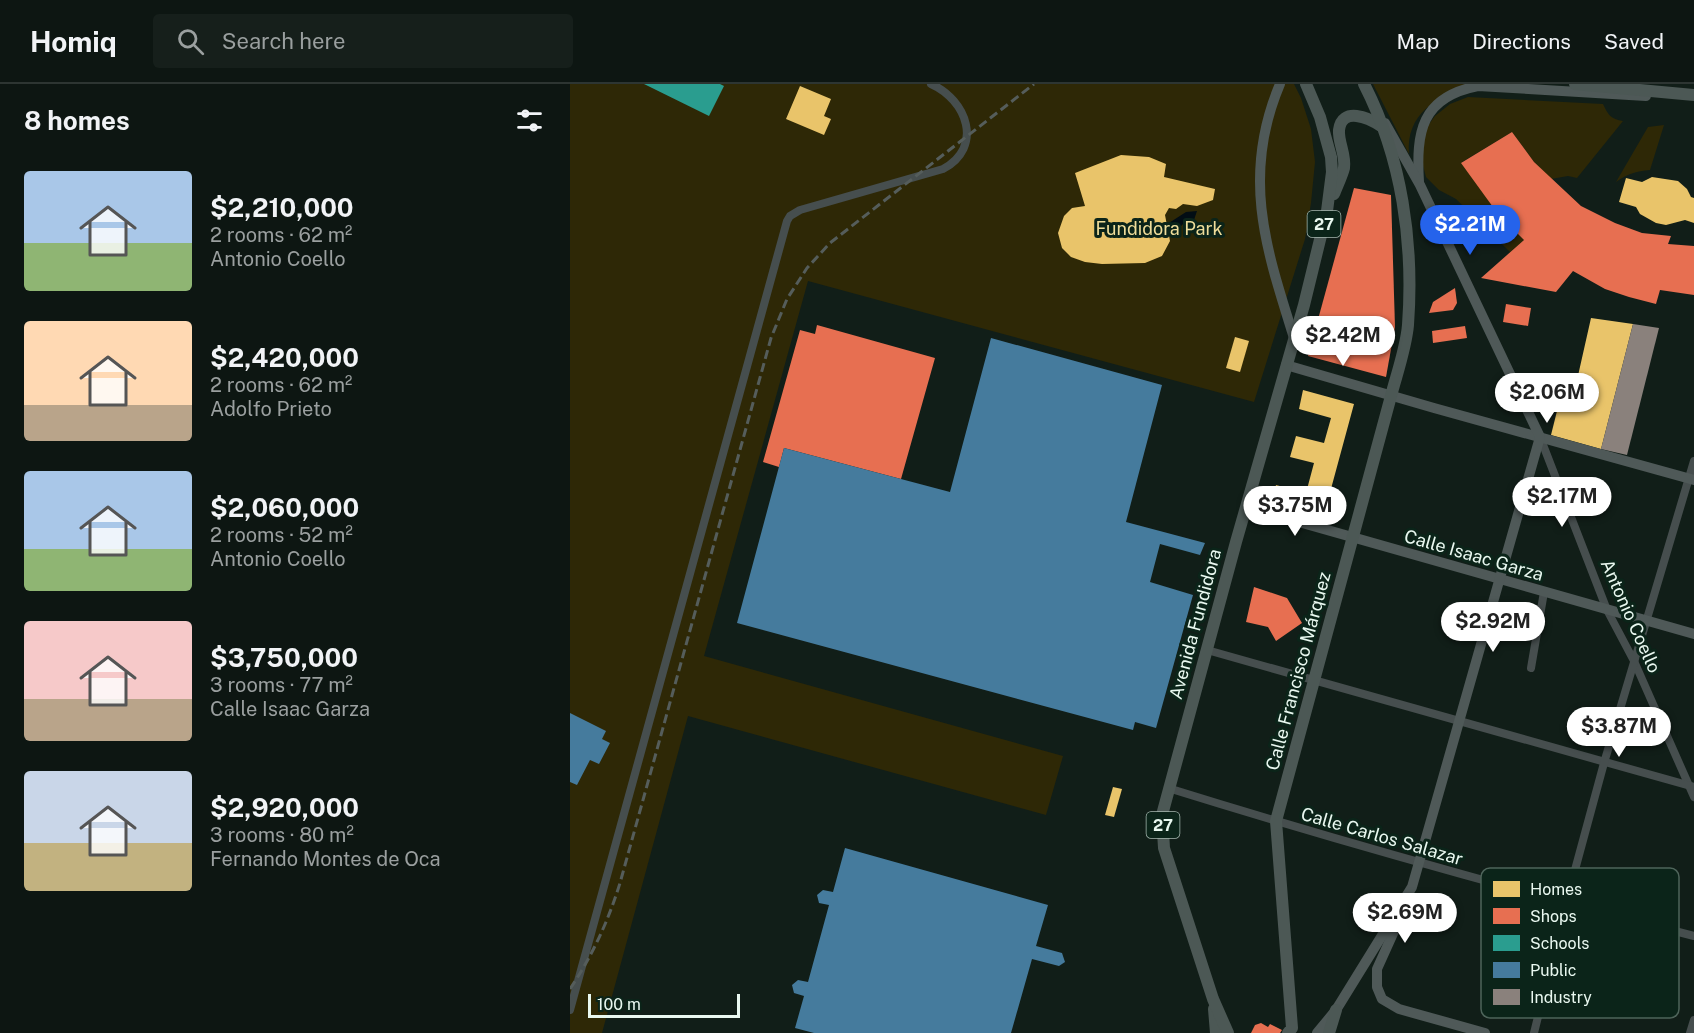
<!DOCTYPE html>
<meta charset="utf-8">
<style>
:root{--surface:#0d1612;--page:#161f1b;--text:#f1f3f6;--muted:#9a9f9f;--line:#2d3532;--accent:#2563eb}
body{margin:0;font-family:"Public Sans",sans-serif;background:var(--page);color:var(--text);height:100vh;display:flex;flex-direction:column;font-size:22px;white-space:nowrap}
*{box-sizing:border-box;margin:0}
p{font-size:20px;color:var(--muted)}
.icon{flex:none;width:33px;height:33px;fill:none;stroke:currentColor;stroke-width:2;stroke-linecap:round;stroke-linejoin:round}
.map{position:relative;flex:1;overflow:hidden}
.side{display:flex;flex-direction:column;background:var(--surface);width:570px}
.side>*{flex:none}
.scale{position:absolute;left:18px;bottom:15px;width:152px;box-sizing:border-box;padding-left:6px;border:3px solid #e9f8f0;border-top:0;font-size:16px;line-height:21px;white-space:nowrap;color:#e9f8f0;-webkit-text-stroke:4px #0b2419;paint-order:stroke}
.price{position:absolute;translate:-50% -51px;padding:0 14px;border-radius:21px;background:#fff;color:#222;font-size:20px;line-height:39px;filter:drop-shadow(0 2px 3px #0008)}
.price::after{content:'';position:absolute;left:50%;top:36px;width:18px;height:14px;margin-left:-9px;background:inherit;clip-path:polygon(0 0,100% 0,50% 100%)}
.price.current{background:var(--accent);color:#fff}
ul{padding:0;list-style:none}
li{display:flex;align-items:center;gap:18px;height:150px;padding:0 24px}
li span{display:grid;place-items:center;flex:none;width:168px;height:120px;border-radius:6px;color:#555}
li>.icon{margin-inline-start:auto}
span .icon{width:72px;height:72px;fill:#fffc;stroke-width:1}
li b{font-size:26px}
h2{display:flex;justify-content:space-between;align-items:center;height:72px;padding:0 24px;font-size:26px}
header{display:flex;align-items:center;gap:36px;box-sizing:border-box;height:84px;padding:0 30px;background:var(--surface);border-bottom:2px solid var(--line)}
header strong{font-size:28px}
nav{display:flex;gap:33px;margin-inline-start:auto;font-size:21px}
.search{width:420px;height:54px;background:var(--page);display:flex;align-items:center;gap:15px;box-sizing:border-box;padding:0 21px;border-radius:6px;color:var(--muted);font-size:22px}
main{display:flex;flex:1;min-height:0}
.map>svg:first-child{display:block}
.green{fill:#2e2806}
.water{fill:#020d14}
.homes{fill:#e9c46a}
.shops{fill:#e76f51}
.schools{fill:#2a9d8f}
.public{fill:#457b9d}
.industry{fill:#8a817c}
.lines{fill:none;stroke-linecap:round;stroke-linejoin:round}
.street{stroke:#464e4e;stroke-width:8}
.secondary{stroke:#4f5958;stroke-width:10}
.primary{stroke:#4c5855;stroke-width:12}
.rail{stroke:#555d5b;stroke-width:3;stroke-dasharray:9 4.5;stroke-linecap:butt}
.labels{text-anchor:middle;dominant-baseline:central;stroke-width:6;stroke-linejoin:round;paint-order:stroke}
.shield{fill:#0b2419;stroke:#a6b8b0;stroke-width:1.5}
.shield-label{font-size:16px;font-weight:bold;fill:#e9f8f0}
.park-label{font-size:18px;fill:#efdd9a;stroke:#0b2419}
.street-label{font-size:18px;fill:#e9f8f0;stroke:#0b2419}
.key{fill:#0b2419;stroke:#4e645a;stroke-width:1.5}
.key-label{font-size:16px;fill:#e9f8f0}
</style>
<header>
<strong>Homiq</strong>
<div class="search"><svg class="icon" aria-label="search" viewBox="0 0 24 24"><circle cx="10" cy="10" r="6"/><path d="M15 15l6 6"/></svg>Search here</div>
<nav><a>Map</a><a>Directions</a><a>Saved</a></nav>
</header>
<main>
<section class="side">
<h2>8 homes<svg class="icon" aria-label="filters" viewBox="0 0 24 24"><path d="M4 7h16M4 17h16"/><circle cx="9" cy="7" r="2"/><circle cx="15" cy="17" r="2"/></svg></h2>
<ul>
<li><span style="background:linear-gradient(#a9c7e8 60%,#8fb573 0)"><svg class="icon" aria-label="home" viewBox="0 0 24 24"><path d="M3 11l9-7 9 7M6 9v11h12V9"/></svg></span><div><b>$2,210,000</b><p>2 rooms · 62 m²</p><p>Antonio Coello</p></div></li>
<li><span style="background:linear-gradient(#ffd9b3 70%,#b9a48a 0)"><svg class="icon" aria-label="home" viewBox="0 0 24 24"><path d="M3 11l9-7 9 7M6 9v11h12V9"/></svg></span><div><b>$2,420,000</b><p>2 rooms · 62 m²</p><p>Adolfo Prieto</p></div></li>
<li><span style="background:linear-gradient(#a9c7e8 65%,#8fb573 0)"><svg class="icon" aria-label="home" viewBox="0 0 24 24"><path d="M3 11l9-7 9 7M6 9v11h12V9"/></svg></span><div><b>$2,060,000</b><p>2 rooms · 52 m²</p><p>Antonio Coello</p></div></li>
<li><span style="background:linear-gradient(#f6c9c9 65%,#b9a48a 0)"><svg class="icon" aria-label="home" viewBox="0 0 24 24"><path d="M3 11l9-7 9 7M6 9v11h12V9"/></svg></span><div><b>$3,750,000</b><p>3 rooms · 77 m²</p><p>Calle Isaac Garza</p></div></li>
<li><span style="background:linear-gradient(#c9d6e8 60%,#c2b280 0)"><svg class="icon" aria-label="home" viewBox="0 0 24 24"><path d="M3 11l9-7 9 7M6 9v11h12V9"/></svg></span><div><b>$2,920,000</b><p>3 rooms · 80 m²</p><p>Fernando Montes de Oca</p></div></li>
</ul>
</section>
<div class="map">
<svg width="1124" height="949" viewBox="0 0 1124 949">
<rect width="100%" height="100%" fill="#111e18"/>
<g class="green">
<path d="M0 0H724L731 14 741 45 745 78 741 119 735 155 684 318 238 197 134 572 493 672 476 731 118 632 32 949H0Z"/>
<path d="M803 0H898C866 15 836 29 839 70Z"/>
<path d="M898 13 1033 20C1038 31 1041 35 1053 37L1007 94 998 92 981 95 964 78 942 48 892 78 928 130 954 156 940 168 886 115 869 106 856 93 850 70 857 43 865 32 880 20Z"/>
<path d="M1094 41 1080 86C1066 87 1057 90 1046 98L1078 43Z"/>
</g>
<path class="water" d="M627 127 623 139 616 137 607 146 601 141 594 150 588 146 616 128Z"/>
<g class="homes">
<path d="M230 2 261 15 254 32 261 35 254 51 216 35Z"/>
<path d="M551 71 579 73 596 80 594 93 645 105 643 116 627 122 613 120 606 125 599 124 595 131 600 157 592 172 575 179 532 180 515 178 501 173 492 164 488 149 494 132 502 124 515 122 505 89Z"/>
<path d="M1082 93 1108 97 1117 105 1121 113 1124 114V139L1115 136 1096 141 1086 139 1070 130 1066 123 1049 118 1056 94 1072 98Z"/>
<path d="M1021 234 1063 240 1031 365 981 351 993 303 1005 305Z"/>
<path d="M665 253 679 257 670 288 656 284Z"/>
<path d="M733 306 784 320 752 438 700 424 706 401 736 409 744 379 720 373 726 352 754 359 761 334 729 325Z"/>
<path d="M543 703 552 705 544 733 535 731Z"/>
</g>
<g class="shops">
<path d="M942 48 964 78 1011 122 1045 139 1072 149 1101 152 1098 160 1124 162V211L1090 206 1086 220 1059 213 1035 205 1003 187 986 208 911 194 954 156 928 130 891 79Z"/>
<path d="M784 104 821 111 825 243 816 293 738 272Z"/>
<path d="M885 204 887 219 883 226 859 229 863 218Z"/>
<path d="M936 220 961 224 958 242 933 238Z"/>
<path d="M247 241 365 274 331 395 214 364 209 383 193 378 230 246 245 250Z"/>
<path d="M895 242 897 254 863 259 862 247Z"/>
<path d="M684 503 717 514 732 539 706 557 698 543 676 538Z"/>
<path d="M691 939 698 943 700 940 712 946 710 949H681L685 941Z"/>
</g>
<path class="schools" d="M74 0H150L154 2 139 32Z"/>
<g class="public">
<path d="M421 254 592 301 556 438 635 459 630 471 590 460 580 498 623 511 586 644 565 638 563 646 167 539 214 364 380 408Z"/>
<path d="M0 629 36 647 32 655 40 659 29 680 20 676 7 701 0 698Z"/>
<path d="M275 764 478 821 466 862 492 869 495 878 489 882 462 875 441 949H244L225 944 234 912 224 909 222 901 228 896 238 898 259 821 249 819 247 811 253 806 263 808Z"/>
</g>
<path class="industry" d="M1063 240 1089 244 1057 371 1031 365Z"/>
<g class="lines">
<g class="street">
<path d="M970 353 1037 526 1064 577 1124 713"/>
<path d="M637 566 1124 703"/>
<path d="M961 584 974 508"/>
<path d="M598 704C772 758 948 807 1124 852"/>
<path d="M0 926 217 137 220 132 230 126 373 85C414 63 397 16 361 0"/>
<path d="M964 949 996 819 1034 679 1124 377"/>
<path d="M1120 949 1124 936"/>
</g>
<g class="secondary">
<path d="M710 0C671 92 696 165 724 254"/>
<path d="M849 98C846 48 851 13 908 2L1076 12"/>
<path d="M716 281 864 324 1124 396"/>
<path d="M676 423 1124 550"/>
<path d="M835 823 807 885V903L812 915 829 925 915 949"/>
<path d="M747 949 766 926 842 803 970 353 850 101 815 39"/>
</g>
<g class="primary">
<path d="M1005 0 1124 11"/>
<path d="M764 110C767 102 772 92 774 84 776 71 768 58 769 46 772 22 799 34 811 42"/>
<path d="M644 925 646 949"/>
<path d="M658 949 643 915 594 764 592 731 666 458 734 221 757 127 762 88 761 73 750 33 736 0"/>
<path d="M718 949 722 944 706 737 821 312C827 289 836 264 838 241 844 159 832 74 794 0"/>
<path d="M759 949 766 926"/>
</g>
<path class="rail" d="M0 905C22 872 38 838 50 799L201 254 217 215 237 184 260 159 464 0"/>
</g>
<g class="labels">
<g class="shield">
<rect x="737.5" y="127" width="33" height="26" rx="4.5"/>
<rect x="576.5" y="728" width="33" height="26" rx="4.5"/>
</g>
<g class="shield-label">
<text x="754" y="140">27</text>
<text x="593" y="741">27</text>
</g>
<g class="park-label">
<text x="589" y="144">Fundidora Park</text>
</g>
<g class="street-label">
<text transform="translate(904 471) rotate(16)">Calle Isaac Garza</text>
<text transform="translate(1061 532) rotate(66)">Antonio Coello</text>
<text transform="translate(625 540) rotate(-75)">Avenida Fundidora</text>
<text transform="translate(728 587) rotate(-75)">Calle Francisco Márquez</text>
<text transform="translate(812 752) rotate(16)">Calle Carlos Salazar</text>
</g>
</g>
<rect x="911" y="784" width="198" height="150" rx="9" class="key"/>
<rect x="923" y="797" width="27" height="16" fill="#e9c46a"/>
<rect x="923" y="824" width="27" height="16" fill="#e76f51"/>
<rect x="923" y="851" width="27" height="16" fill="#2a9d8f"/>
<rect x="923" y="878" width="27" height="16" fill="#457b9d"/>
<rect x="923" y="905" width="27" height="16" fill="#8a817c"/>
<g class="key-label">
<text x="960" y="811">Homes</text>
<text x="960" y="838">Shops</text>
<text x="960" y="865">Schools</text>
<text x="960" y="892">Public</text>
<text x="960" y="919">Industry</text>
</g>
</svg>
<div class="scale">100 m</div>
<b class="price current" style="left:900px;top:172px">$2.21M</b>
<b class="price" style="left:773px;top:283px">$2.42M</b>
<b class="price" style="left:977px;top:340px">$2.06M</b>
<b class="price" style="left:992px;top:444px">$2.17M</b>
<b class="price" style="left:725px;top:453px">$3.75M</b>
<b class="price" style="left:923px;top:569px">$2.92M</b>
<b class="price" style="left:1049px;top:674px">$3.87M</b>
<b class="price" style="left:835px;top:860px">$2.69M</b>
</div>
</main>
